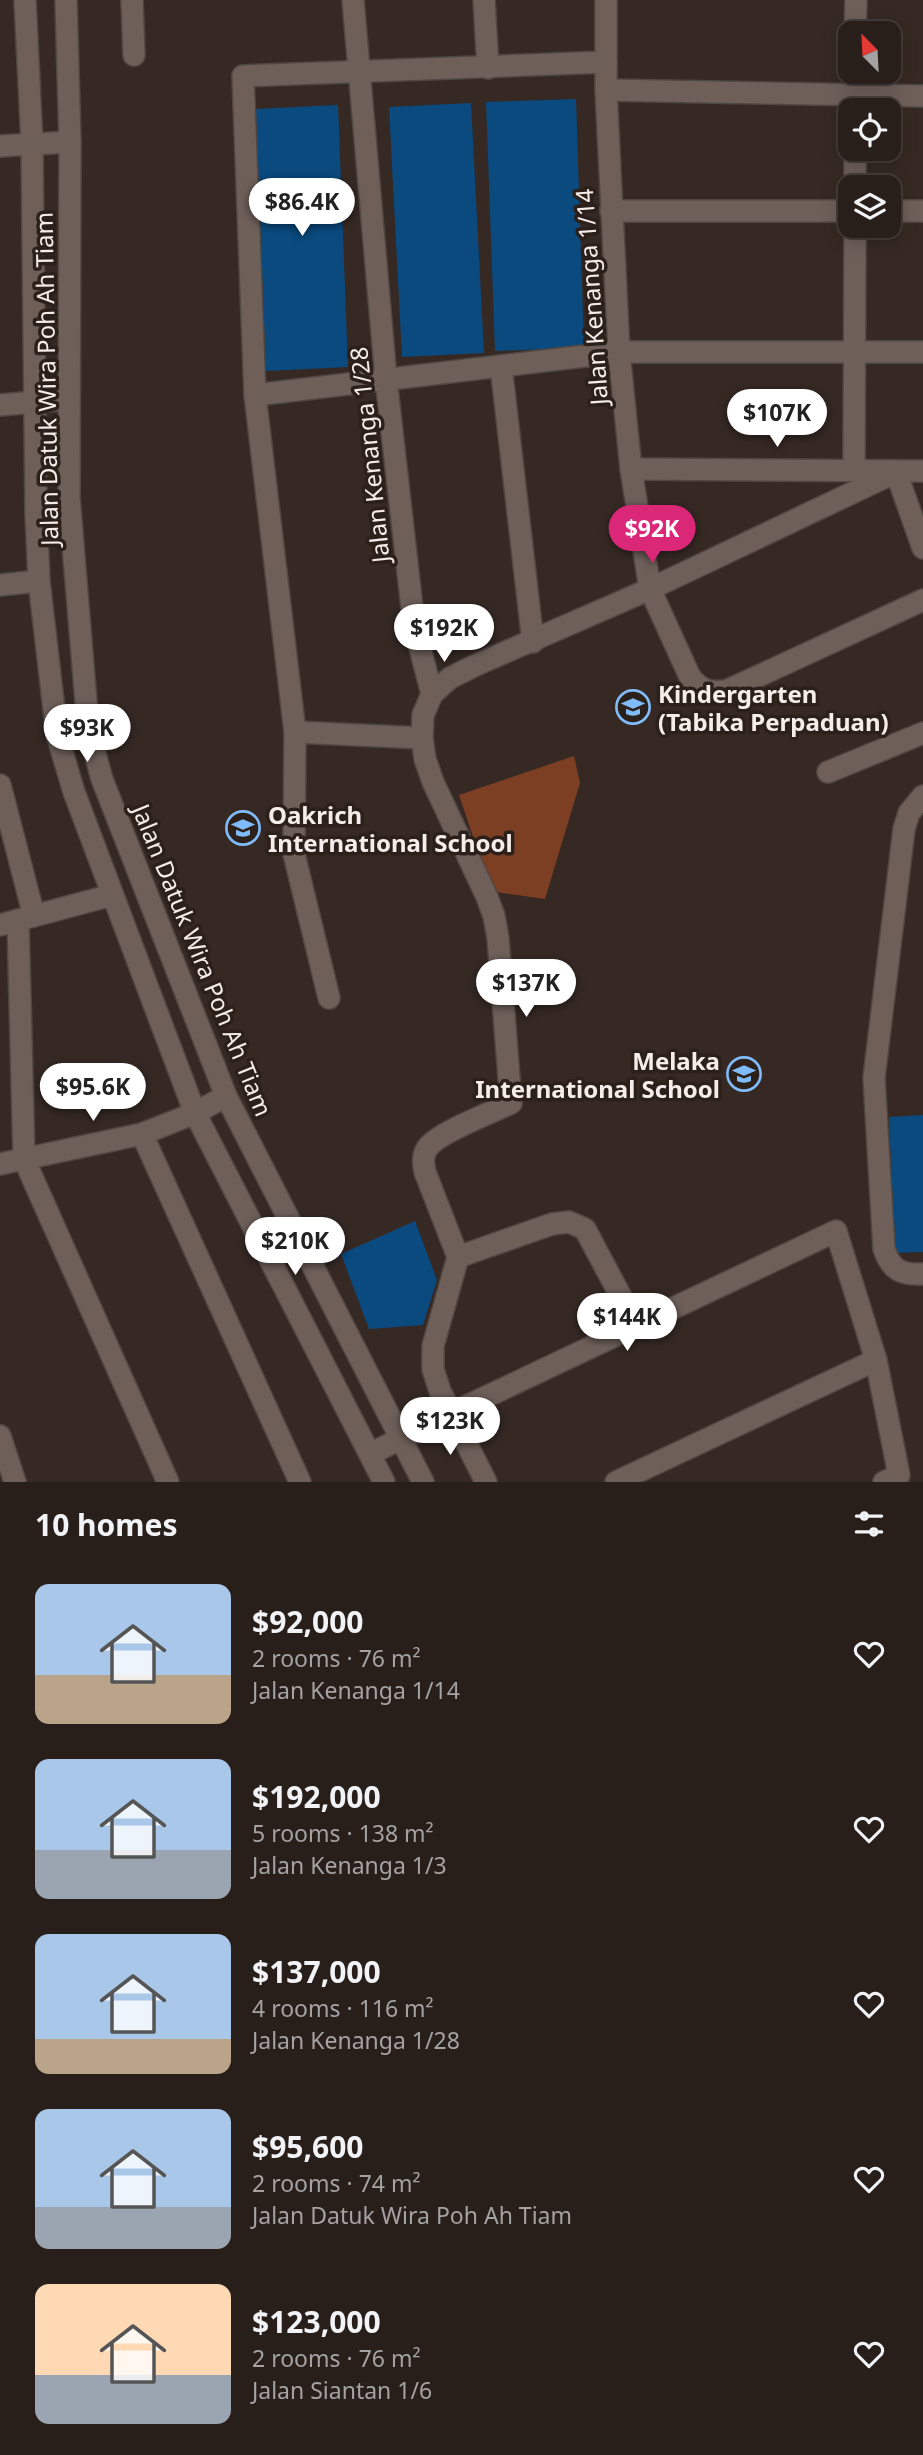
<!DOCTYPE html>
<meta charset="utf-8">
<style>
:root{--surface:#281f1b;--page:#342c28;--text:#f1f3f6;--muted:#a5a2a3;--line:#443d3a;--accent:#db2777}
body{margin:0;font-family:"Noto Sans",sans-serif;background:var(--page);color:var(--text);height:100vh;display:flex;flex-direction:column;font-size:26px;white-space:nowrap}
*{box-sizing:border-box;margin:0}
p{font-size:23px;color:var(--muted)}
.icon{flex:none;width:38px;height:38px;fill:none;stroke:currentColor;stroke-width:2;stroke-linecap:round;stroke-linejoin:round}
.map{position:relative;height:1482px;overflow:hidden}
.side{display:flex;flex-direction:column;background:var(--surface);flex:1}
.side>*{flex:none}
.needle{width:46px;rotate:336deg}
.buttons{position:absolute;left:838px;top:21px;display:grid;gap:14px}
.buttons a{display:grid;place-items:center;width:63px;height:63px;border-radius:14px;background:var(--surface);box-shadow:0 4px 18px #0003,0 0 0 2px var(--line);font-size:35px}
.price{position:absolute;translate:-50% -60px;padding:0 16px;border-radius:24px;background:#fff;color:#222;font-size:23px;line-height:46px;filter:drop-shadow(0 2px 4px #0008)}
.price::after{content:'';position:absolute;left:50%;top:42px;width:21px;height:16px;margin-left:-10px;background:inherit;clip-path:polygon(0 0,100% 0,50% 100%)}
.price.current{background:var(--accent);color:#fff}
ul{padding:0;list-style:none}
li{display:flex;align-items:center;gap:21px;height:175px;padding:0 35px}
li span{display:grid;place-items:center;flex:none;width:196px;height:140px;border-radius:14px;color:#555}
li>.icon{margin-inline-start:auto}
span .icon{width:84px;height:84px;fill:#fffc;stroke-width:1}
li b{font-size:30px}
h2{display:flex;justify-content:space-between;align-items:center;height:84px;padding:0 35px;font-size:30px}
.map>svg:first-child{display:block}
.green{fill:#7d3f24}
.building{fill:#0a4a7f}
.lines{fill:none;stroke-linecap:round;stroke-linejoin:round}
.minor-casing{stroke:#514742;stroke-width:24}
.minor{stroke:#6e5f59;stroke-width:21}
.labels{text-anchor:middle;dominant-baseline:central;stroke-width:7;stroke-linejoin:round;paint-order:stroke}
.street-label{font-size:24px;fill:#f6edea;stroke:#2c201b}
.poi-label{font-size:24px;font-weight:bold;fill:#f6edea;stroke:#2c201b;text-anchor:start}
</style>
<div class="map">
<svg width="923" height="1482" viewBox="0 0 923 1482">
<rect width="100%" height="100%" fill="#362924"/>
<path class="green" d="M574 756 580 783 545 899 495 892 488 881 459 795Z"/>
<g class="building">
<path d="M576 99 584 348 495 351 486 102Z"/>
<path d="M471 103 484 353 402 357 389 107Z"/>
<path d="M338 105 348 367 266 371 255 109Z"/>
<path d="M923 1115V1252L895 1253 889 1117Z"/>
<path d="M415 1221 437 1280 423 1325 369 1329 341 1254Z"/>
</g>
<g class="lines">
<g class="minor-casing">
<g id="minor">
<path d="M25 0 32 144 36 513 39 581 57 735 74 792 195 1113 384 1482"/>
<path d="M66 0 70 142 69 497 87 714 91 739 102 779 226 1096 423 1482"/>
<path d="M132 0 134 55"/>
<path d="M353 0 386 379 414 625 432 694 423 715 422 738 425 759 433 782 487 897 494 916 498 938 511 1103C493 1112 440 1132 429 1146 422 1154 423 1163 425 1172L458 1257 433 1346V1369L440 1391 486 1482"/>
<path d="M484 0 488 68"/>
<path d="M606 0V90L619 352 631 469 650 589 690 677C701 690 709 693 726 691L923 600"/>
<path d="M855 33 856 0"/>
<path d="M606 90 923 96"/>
<path d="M855 108V72"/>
<path d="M0 146 70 142"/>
<path d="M855 187V149"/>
<path d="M611 211H850"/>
<path d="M889 211H923"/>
<path d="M501 366 533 642"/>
<path d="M255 395 619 352H923"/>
<path d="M0 405 68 399"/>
<path d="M631 469 923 471"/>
<path d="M854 471 855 226"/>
<path d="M0 585 39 581"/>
<path d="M432 694 450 678 476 665 650 589 896 472 923 548"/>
<path d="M295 732 294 854 329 998"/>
<path d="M422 738 295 732 255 395 243 76 606 62"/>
<path d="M828 772 923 733"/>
<path d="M0 785 34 916"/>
<path d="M923 796 909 813 904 829 874 1078 884 1249C891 1270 901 1275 923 1274"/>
<path d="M18 920 24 1159 168 1482"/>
<path d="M0 925 112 895"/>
<path d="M142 1134 300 1482"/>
<path d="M0 1164 142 1134 195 1113 226 1096"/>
<path d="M458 1257 552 1224 569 1222 585 1229 636 1325"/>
<path d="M0 1436 15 1482"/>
<path d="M370 1454 452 1413 836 1231 876 1360 899 1475 884 1482"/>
<path d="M616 1482 876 1360"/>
</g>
</g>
<use href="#minor" class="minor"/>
</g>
<defs>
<g id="school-ring" transform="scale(1.75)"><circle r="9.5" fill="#2c201b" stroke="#81bcfa" stroke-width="1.5"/><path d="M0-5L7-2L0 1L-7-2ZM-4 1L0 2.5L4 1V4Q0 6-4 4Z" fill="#81bcfa"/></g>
</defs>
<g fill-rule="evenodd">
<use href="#school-ring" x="633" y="707"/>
<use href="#school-ring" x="243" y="828"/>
<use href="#school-ring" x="744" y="1074"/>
</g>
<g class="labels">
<g class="street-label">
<text transform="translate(591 297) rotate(-94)">Jalan Kenanga 1/14</text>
<text transform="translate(46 379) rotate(-91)">Jalan Datuk Wira Poh Ah Tiam</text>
<text transform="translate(369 455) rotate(-96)">Jalan Kenanga 1/28</text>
<text transform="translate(203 960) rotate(68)">Jalan Datuk Wira Poh Ah Tiam</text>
</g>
<g class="poi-label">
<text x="658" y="693">Kindergarten<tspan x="658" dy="28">(Tabika Perpaduan)</tspan></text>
<text x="268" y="814">Oakrich<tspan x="268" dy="28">International School</tspan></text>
<text x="720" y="1060" text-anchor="end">Melaka<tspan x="720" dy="28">International School</tspan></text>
</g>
</g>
</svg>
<div class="buttons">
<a><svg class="needle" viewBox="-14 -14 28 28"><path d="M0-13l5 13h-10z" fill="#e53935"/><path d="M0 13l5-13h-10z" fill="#a5a2a3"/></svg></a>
<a><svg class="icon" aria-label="locate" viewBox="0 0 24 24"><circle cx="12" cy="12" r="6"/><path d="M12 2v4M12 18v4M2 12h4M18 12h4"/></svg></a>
<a><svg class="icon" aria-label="layers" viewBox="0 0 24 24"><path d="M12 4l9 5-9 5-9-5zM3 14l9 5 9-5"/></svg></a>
</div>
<b class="price" style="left:302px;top:238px">$86.4K</b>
<b class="price" style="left:777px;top:449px">$107K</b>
<b class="price current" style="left:652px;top:565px">$92K</b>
<b class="price" style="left:444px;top:664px">$192K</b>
<b class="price" style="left:87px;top:764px">$93K</b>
<b class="price" style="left:526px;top:1019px">$137K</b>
<b class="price" style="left:93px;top:1123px">$95.6K</b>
<b class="price" style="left:295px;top:1277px">$210K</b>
<b class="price" style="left:627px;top:1353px">$144K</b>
<b class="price" style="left:450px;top:1457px">$123K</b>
</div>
<section class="side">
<h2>10 homes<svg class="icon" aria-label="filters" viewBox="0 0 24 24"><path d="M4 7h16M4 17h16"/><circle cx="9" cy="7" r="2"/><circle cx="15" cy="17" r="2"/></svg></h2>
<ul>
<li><span style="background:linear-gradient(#a9c7e8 65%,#b9a48a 0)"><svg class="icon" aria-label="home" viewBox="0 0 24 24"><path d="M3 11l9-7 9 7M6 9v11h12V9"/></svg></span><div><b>$92,000</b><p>2 rooms · 76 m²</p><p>Jalan Kenanga 1/14</p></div><svg class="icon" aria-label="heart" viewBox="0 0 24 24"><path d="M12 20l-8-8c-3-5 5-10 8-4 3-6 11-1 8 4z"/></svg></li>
<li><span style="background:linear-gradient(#a9c7e8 65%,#9aa5b1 0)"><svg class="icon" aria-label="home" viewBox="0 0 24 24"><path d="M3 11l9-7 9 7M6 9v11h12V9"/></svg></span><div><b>$192,000</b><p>5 rooms · 138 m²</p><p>Jalan Kenanga 1/3</p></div><svg class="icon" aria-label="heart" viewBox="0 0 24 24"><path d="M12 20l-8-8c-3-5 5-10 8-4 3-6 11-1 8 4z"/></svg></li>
<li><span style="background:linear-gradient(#a9c7e8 75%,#b9a48a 0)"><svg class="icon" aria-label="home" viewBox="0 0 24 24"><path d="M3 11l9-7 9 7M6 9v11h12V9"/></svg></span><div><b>$137,000</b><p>4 rooms · 116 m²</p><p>Jalan Kenanga 1/28</p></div><svg class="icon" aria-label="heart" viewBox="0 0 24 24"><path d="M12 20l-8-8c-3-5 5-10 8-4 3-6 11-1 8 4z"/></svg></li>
<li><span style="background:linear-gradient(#a9c7e8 70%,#9aa5b1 0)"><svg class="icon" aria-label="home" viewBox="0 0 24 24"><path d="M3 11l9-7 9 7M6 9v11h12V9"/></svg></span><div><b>$95,600</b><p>2 rooms · 74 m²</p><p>Jalan Datuk Wira Poh Ah Tiam</p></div><svg class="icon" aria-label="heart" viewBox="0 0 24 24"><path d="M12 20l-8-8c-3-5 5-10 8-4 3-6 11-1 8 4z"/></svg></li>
<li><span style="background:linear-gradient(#ffd9b3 65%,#9aa5b1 0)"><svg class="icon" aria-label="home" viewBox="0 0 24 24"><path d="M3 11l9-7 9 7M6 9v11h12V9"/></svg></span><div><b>$123,000</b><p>2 rooms · 76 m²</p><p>Jalan Siantan 1/6</p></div><svg class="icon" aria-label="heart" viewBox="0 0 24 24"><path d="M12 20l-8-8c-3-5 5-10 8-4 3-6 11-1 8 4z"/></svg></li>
</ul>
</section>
